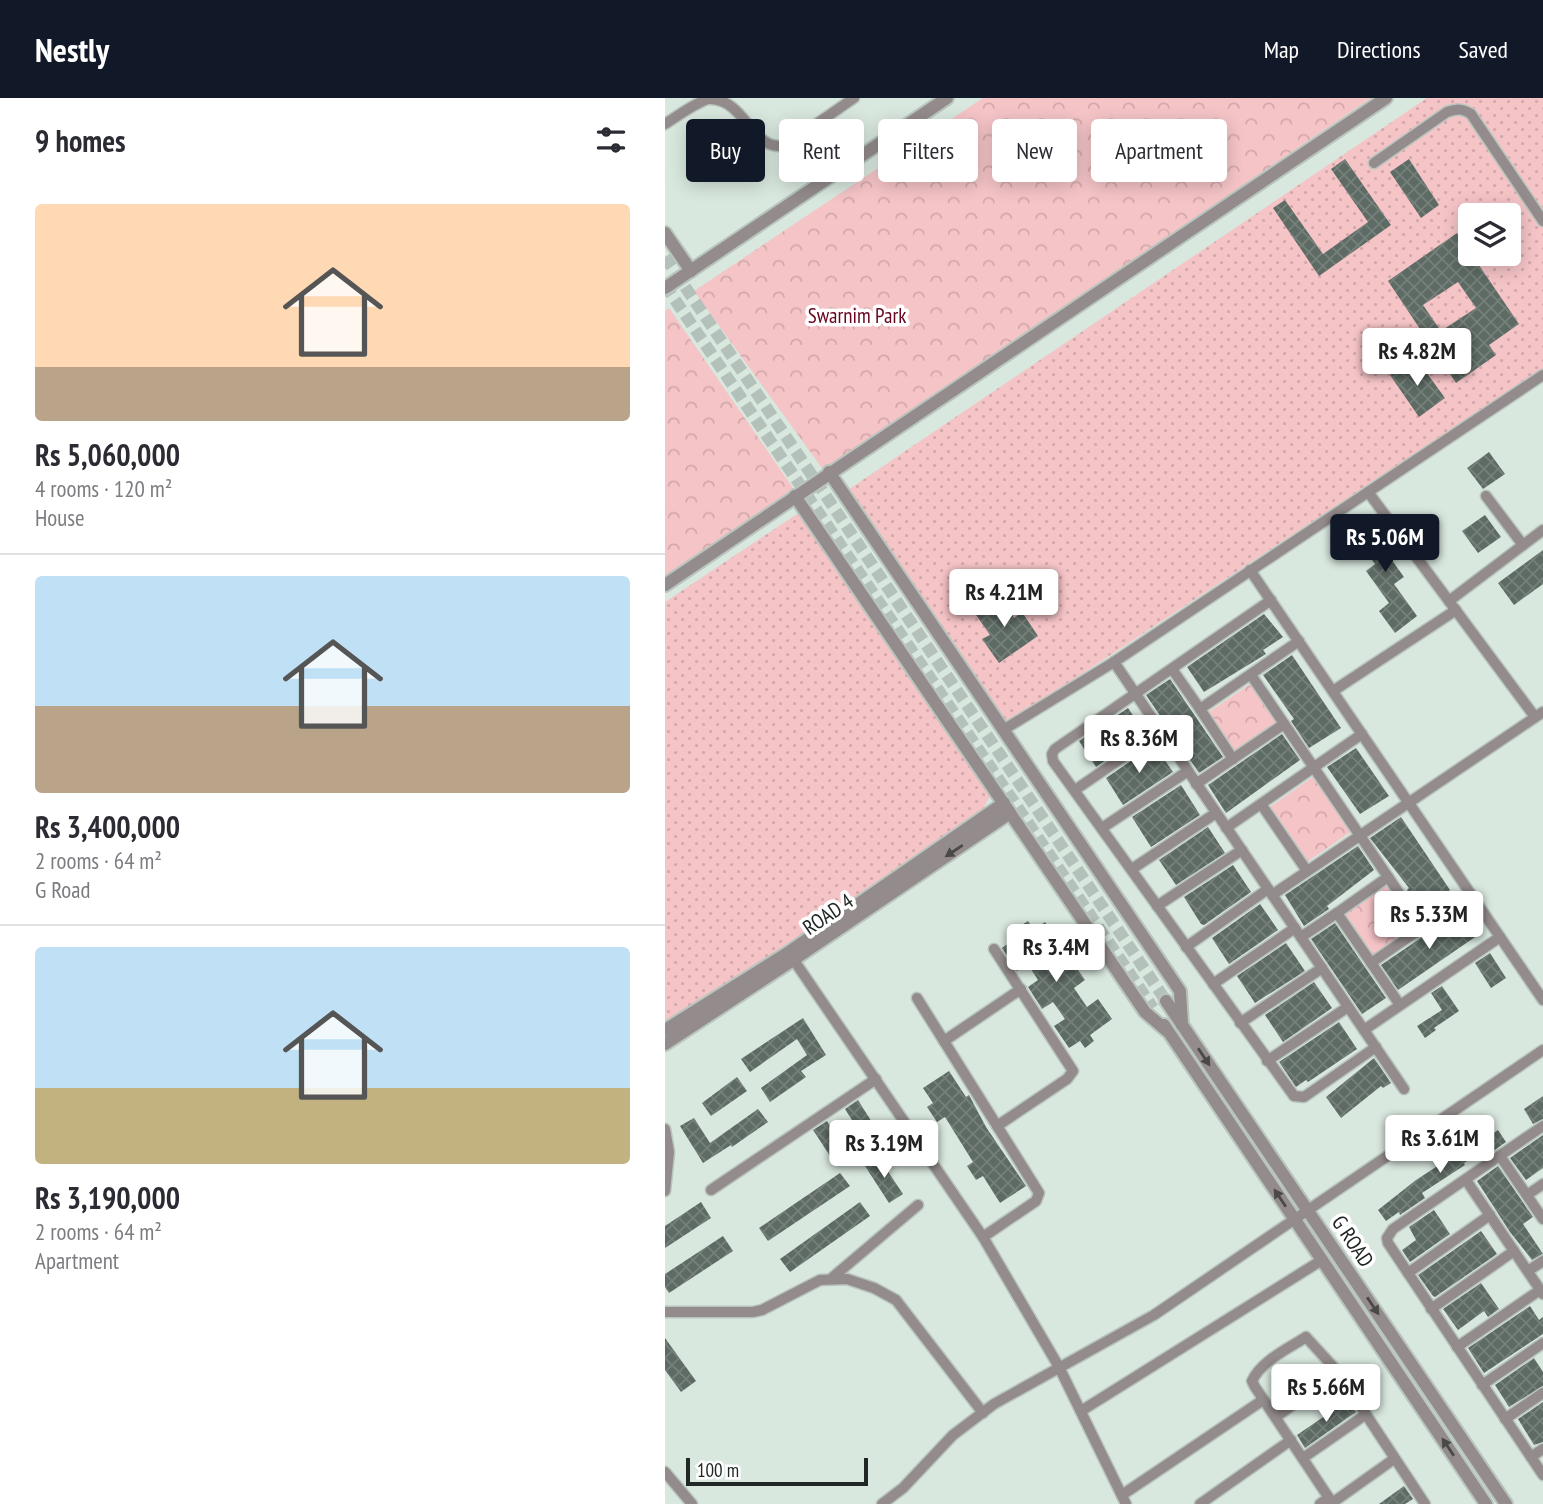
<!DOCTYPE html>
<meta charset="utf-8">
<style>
:root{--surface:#fff;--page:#f2f2f3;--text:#2b2b33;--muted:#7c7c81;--line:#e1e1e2;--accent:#111827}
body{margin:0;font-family:"PT Sans Narrow",sans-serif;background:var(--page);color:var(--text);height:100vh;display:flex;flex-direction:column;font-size:26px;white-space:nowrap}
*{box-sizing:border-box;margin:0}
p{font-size:23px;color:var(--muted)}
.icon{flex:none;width:38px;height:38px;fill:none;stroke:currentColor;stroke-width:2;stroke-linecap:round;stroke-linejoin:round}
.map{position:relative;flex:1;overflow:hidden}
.sheet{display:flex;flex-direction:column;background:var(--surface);width:665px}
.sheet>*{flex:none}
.banner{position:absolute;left:21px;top:21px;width:665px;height:63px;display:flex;gap:14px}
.fabs{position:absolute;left:793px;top:105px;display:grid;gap:14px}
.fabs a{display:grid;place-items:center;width:63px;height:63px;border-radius:7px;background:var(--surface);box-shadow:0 4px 18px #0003;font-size:35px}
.scale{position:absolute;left:21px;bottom:18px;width:182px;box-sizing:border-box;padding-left:7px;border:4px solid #212724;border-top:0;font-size:19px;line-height:24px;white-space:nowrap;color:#212724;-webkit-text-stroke:5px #fff;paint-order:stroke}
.price{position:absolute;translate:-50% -60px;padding:0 16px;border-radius:7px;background:#fff;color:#222;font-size:23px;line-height:46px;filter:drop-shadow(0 2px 4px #0008)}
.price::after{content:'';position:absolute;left:50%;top:42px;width:21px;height:16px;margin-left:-10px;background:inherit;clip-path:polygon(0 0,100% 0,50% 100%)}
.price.current{background:var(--accent);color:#fff}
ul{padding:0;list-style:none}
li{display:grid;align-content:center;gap:14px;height:371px;padding:0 35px}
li+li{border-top:2px solid var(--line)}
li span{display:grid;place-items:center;height:217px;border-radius:7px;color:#555}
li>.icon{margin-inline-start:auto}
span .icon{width:126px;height:126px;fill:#fffc;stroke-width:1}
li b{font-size:30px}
h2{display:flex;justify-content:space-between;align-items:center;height:84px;padding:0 35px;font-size:30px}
.pill{padding:0 24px;border-radius:7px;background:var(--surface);box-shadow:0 4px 18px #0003;font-size:24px;line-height:63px}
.pill.current{background:var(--accent);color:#fff}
header{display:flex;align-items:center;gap:42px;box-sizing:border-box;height:98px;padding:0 35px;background:var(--accent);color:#fff}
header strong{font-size:33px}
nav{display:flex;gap:38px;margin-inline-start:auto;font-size:24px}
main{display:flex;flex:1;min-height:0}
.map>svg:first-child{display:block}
.grass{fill:url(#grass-dots);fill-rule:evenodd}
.forest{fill:url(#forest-crowns)}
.building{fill:url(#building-cross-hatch);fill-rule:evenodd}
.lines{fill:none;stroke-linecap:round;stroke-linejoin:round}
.tertiary-tunnel{stroke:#b4c1ba;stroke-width:12;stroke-dasharray:12 6;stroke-linecap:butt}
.minor-casing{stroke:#b8c5bd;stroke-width:13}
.tertiary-casing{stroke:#b8c5bd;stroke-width:16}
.minor{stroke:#938b8c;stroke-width:10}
.tertiary{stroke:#938b8c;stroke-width:12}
.oneway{fill:#494a48}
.labels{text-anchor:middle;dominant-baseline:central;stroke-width:7;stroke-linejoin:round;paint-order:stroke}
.park-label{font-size:21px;fill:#680520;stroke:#fff}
.street-label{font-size:21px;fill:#212724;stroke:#fff}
</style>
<header>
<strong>Nestly</strong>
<nav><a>Map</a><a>Directions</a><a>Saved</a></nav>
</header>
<main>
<section class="sheet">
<h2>9 homes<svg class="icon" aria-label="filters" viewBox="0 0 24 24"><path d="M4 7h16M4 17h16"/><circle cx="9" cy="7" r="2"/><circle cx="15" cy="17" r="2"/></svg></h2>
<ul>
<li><span style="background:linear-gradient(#ffd9b3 75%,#b9a48a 0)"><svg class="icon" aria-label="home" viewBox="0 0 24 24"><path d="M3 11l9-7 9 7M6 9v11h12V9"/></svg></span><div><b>Rs 5,060,000</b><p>4 rooms · 120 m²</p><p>House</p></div></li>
<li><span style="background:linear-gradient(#bfe0f5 60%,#b9a48a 0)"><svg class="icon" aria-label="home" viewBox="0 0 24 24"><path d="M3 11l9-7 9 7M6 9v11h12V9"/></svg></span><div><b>Rs 3,400,000</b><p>2 rooms · 64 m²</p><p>G Road</p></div></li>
<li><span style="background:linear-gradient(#bfe0f5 65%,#c2b280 0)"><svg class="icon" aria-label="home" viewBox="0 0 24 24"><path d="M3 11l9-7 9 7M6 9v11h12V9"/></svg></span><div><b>Rs 3,190,000</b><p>2 rooms · 64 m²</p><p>Apartment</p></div></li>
</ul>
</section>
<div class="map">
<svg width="878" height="1406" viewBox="0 0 878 1406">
<defs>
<pattern id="grass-dots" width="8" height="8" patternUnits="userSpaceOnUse" patternTransform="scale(1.75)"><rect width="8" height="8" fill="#f5c4c7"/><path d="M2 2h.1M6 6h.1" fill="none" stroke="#d2a8ab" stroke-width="1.8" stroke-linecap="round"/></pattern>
<pattern id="forest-crowns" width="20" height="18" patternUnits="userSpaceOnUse" patternTransform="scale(1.75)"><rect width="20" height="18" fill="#f5c4c7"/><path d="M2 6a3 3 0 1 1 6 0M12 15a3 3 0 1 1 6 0" fill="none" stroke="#d2a8ab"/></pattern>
<pattern id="building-cross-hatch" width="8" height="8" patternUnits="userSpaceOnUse" patternTransform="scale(1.75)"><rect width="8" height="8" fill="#5e6b64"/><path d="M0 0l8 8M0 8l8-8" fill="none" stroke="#76807a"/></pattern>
</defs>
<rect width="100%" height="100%" fill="#d9e8df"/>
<g class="grass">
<path d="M762 0H878V271L332 632 177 396ZM805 117H844V156H805Z"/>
<path d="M138 412 331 688 312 721 0 926V504Z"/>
</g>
<g class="forest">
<path d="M318 0H706L159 373 29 193Z"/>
<path d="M4 210 130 393 0 481V213Z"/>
<path d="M588 584 614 623 570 653 544 614Z"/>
<path d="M649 678 687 733 642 764 605 709Z"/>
<path d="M722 786 750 829 706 858 678 814Z"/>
</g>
<g class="building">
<path d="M680 61 726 127 654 178 608 110 620 102 658 156 703 124 666 71Z"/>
<path d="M744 61 774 107 756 120 725 74Z"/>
<path d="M792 135 854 226 824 247 831 257 791 285 723 183ZM793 184 811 210 776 233 758 207Z"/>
<path d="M745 263 750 271 756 267 780 300 754 319 725 277Z"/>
<path d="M824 354 840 376 818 391 802 370Z"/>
<path d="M820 417 836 439 813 455 797 433Z"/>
<path d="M710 418 726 440 716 447 739 479 729 486 752 518 730 535 714 513 724 505 701 473 710 466 687 435Z"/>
<path d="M878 452V486L849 507 833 485Z"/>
<path d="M334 497 349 520 357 514 373 538 334 565 317 541 325 537 309 514Z"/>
<path d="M599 516 618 539 598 552 601 556 539 594 522 569Z"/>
<path d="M627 557 676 630 644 650 626 623 629 621 598 577Z"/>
<path d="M505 581 558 659 534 675 481 597Z"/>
<path d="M463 610 480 635 431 669 414 643Z"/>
<path d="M617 636 635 662 561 715 543 687Z"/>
<path d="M489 647 508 674 458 707 441 680Z"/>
<path d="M691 650 724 698 695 716 662 669Z"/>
<path d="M516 687 535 717 486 749 467 719Z"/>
<path d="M736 719 785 792 768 804 773 810 761 818 742 792 744 790 705 740Z"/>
<path d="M543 729 560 755 511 787 494 762Z"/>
<path d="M693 748 709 772 662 808 664 811 639 828 620 797Z"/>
<path d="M568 767 586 794 539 827 536 826 519 799Z"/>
<path d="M595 806 613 832 564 866 547 840Z"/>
<path d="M794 814 802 825 804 823 813 837 733 892 716 867Z"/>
<path d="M363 823 369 831 380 824 394 844 383 852 395 870 406 862 420 882 409 890 422 909 433 901 447 921 425 937 429 943 420 950 415 943 404 950 389 928 400 921 388 904 377 911 363 889 373 882 362 865 352 873 337 850 356 836 352 830Z"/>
<path d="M670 825 721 900 697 916 646 841Z"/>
<path d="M621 845 640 873 590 905 572 878Z"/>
<path d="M825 855 841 880 826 890 810 865Z"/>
<path d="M649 884 667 910 618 944 600 917Z"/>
<path d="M777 888 794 913 769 930 771 932 760 940 752 928 777 912 766 895Z"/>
<path d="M138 920 161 957 136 973 141 979 105 1004 96 990 142 957 132 941 85 974 76 961Z"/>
<path d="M674 924 692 951 643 984 641 982 631 989 614 964Z"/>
<path d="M709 960 726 985 718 990 716 988 676 1020 661 999Z"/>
<path d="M284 973 301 999 304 997 321 1029 361 1088 335 1105 318 1078 311 1082 302 1068 308 1064 280 1019 272 1024 262 1009 268 1005 258 990Z"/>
<path d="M72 979 82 993 46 1018 37 1005Z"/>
<path d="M878 998V1021L868 1026 859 1011Z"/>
<path d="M193 1002 215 1037 202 1046 180 1011Z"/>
<path d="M93 1011 103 1024 67 1049 66 1047 38 1065 15 1028 29 1020 45 1045Z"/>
<path d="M162 1023 184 1058 171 1067 148 1032Z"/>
<path d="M833 1032 841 1044 817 1061 814 1055 799 1065 800 1067 757 1095 760 1100 735 1117 734 1114 721 1123 713 1112 751 1082 794 1054 793 1052 818 1038 820 1041Z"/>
<path d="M878 1037V1070L861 1082 845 1060Z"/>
<path d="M214 1060 238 1096 224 1105 200 1068Z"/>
<path d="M833 1068 868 1119 858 1126 878 1156 867 1162 845 1134 812 1083Z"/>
<path d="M175 1075 185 1088 103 1143 94 1130Z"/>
<path d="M36 1104 46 1120 0 1150V1128Z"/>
<path d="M195 1104 205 1118 125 1174 115 1161Z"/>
<path d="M769 1112 785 1136 745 1164 737 1152 751 1142 744 1129Z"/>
<path d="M816 1133 832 1156 770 1199 768 1198 753 1177Z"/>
<path d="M58 1138 68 1153 4 1195 0 1189V1176Z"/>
<path d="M816 1185 834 1211 823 1219 819 1213 793 1232 778 1211Z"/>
<path d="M865 1208 874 1222 878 1219V1236L819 1275 803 1250Z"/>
<path d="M0 1240 31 1283 16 1294 0 1272Z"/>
<path d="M869 1260 878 1274V1288L844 1309 830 1287Z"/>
<path d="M683 1302 691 1314 640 1350 632 1337Z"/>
<path d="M878 1304V1344L869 1347 853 1321Z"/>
<path d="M739 1388 748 1401 740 1406H714Z"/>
</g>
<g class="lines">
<g class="tertiary-tunnel">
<path d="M0 159 501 903"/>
<path d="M0 187 488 910"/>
</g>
<g class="minor-casing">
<g id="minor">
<path d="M0 26C13 18 29 5 44 1 81 0 87 56 121 47L189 0"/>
<path d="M709 65 782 14C792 11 797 10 806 16L878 123"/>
<path d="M703 394 870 619"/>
<path d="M821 398 858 447"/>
<path d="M585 472 878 902"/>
<path d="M606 502 390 651 387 656 388 663 629 998 639 999 711 949"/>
<path d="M784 503 878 432"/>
<path d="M449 564 739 991"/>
<path d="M507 571 535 611 634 543"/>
<path d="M586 577 757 829"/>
<path d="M668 593 791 512"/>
<path d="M535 611 568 661"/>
<path d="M338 632 449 564 878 277"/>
<path d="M531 686 619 626"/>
<path d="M410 692 496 633"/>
<path d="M596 706 642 773"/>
<path d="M437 730 523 673"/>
<path d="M561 730 697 636"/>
<path d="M467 771 551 715"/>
<path d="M607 797 878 614"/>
<path d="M492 808 577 752"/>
<path d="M672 815 723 779"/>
<path d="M636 839 672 815 735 907"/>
<path d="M521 849 603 791"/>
<path d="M329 851 408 973 402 981 332 1028"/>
<path d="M126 858 318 1139 394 1269 461 1406"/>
<path d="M706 865 806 796"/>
<path d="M548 886 630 830"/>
<path d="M252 900 374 1095 371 1103 318 1139"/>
<path d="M575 925 657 870"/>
<path d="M699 932 835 839"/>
<path d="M279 943 356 891"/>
<path d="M602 963 683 909"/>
<path d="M878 1028 728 1131 722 1140 723 1145 743 1175 878 1377"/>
<path d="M0 1031 4 1054 0 1093"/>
<path d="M835 1058 878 1121"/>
<path d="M801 1082 878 1196"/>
<path d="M46 1092 211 981"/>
<path d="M862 1097 878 1086"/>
<path d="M863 1173 878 1163"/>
<path d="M743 1175 825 1117"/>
<path d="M168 1179 253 1107"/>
<path d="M766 1211 849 1153"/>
<path d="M0 1214H88L97 1212 155 1182 182 1181 209 1190 231 1202 318 1315"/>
<path d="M792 1249 875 1192"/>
<path d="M817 1287 878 1245"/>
<path d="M416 1313 657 1162"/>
<path d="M611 1319 673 1274"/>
<path d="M840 1321 878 1295"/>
<path d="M866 1359 878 1351"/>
<path d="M638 1360 700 1317"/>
<path d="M0 1374 27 1406"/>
<path d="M457 1397 598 1302"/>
<path d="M667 1405 729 1361"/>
<path d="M217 1406 238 1390 288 1337 329 1306 489 1217 878 952"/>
<path d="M535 1406 626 1342"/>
<path d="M655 1406 664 1400"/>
<path d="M668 1406 590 1289 587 1283C597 1262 623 1251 641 1239L673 1274 760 1406"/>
</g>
</g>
<g class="tertiary-casing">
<g id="tertiary">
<path d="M0 135 26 173"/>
<path d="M0 190 282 0"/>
<path d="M164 374 515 893 517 927"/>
<path d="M130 398 480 914 502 933"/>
<path d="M0 487 721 0"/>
<path d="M501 903 841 1406"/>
<path d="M499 927 821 1406"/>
<path d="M0 932 124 854 339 705"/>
<path d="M0 946 128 862 345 715"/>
</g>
</g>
<use href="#minor" class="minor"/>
<use href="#tertiary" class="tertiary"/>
</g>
<defs><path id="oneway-solid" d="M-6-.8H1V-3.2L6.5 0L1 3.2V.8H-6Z" transform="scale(1.75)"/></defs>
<g class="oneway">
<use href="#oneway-solid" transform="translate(289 753) rotate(146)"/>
<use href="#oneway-solid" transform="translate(539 959) rotate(56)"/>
<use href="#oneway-solid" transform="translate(615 1100) rotate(-124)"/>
<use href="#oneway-solid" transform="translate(708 1208) rotate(56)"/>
<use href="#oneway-solid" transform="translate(783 1349) rotate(-124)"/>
</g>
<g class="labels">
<g class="park-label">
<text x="192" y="217">Swarnim Park</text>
</g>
<g class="street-label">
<text transform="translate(163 816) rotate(-34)">ROAD 4</text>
<text transform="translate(688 1143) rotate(56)">G ROAD</text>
</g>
</g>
</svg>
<div class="fabs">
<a><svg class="icon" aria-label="layers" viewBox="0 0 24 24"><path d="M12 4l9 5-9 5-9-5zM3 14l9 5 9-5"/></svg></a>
</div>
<div class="scale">100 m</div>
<b class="price" style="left:752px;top:290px">Rs 4.82M</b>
<b class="price current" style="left:720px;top:476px">Rs 5.06M</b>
<b class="price" style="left:339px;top:531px">Rs 4.21M</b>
<b class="price" style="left:474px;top:677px">Rs 8.36M</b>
<b class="price" style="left:764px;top:853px">Rs 5.33M</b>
<b class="price" style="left:391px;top:886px">Rs 3.4M</b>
<b class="price" style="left:775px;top:1077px">Rs 3.61M</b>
<b class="price" style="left:219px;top:1082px">Rs 3.19M</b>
<b class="price" style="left:661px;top:1326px">Rs 5.66M</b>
<div class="banner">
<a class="pill current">Buy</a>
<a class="pill">Rent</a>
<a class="pill">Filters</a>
<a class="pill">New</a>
<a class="pill">Apartment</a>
</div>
</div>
</main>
